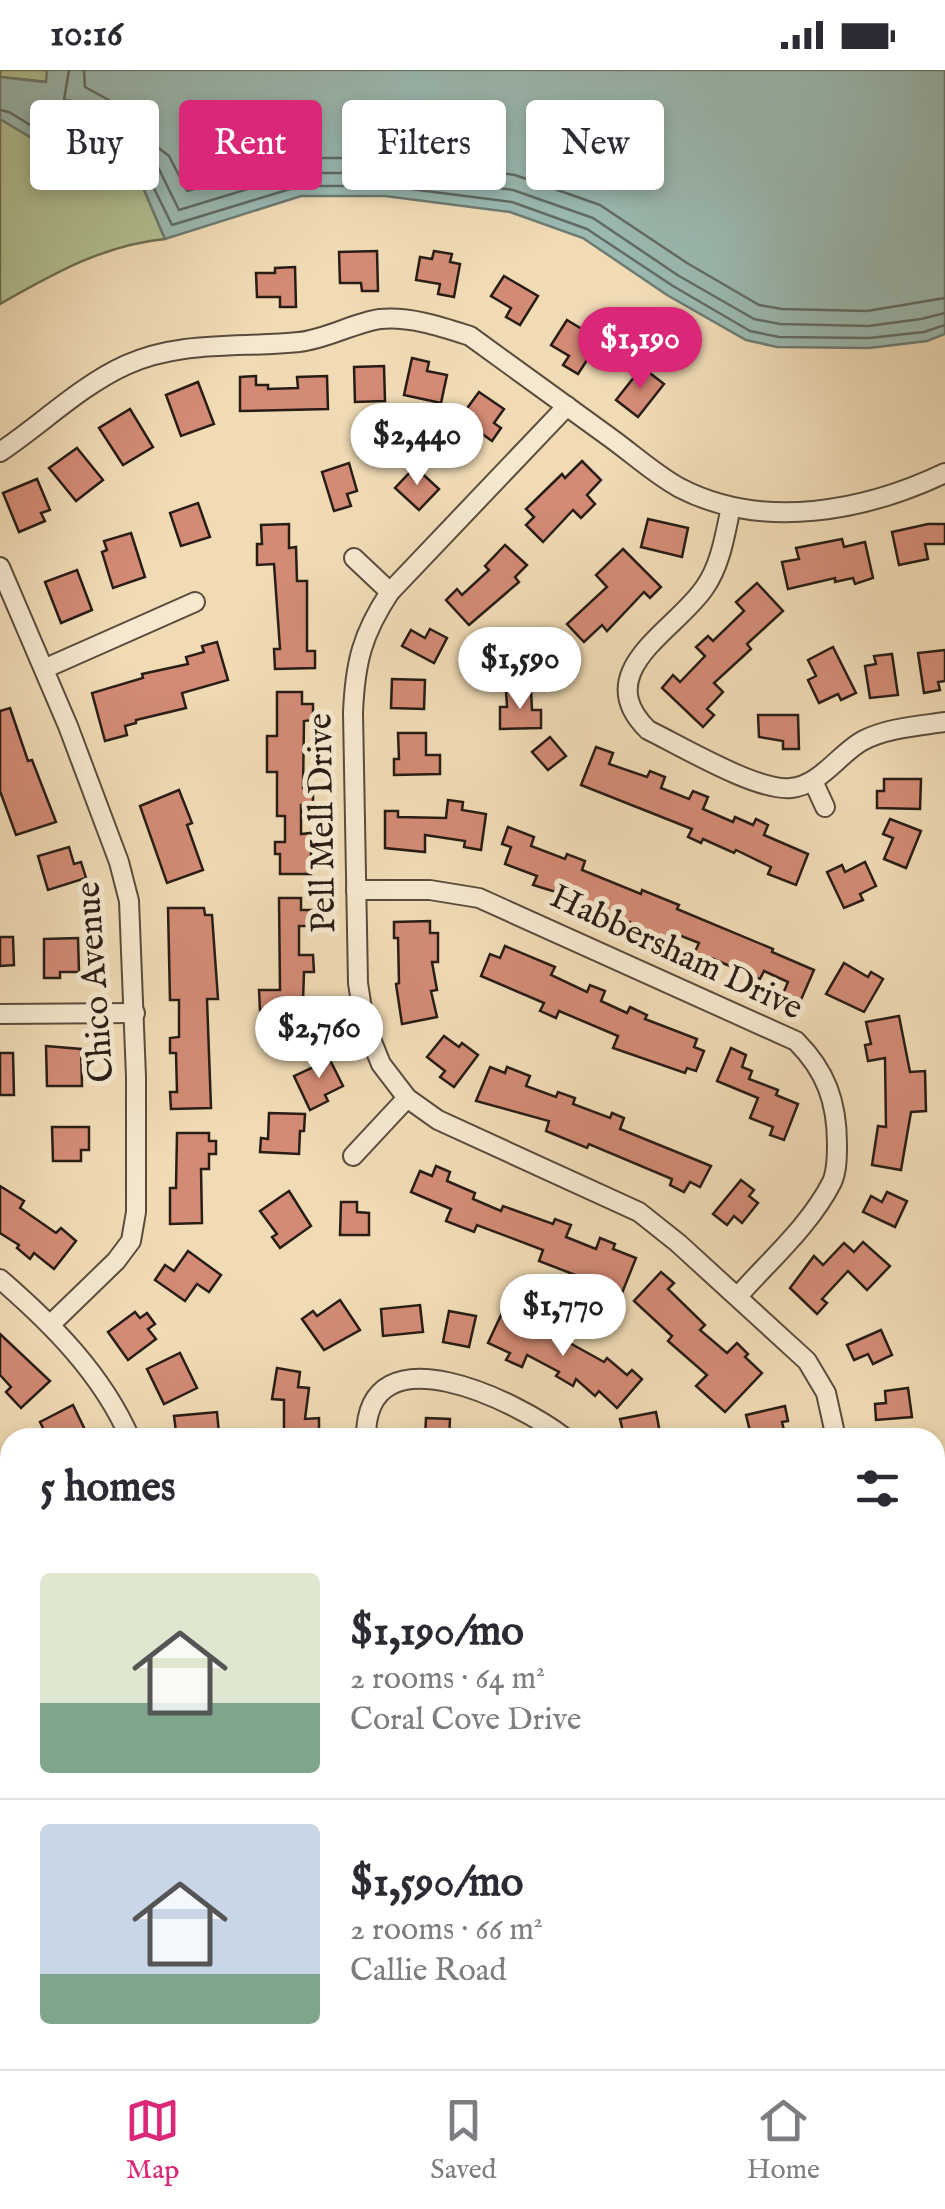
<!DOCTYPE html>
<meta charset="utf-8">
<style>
:root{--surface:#fff;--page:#f2f2f3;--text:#2b2b33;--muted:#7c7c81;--line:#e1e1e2;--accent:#db2777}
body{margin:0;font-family:"IM FELL English",serif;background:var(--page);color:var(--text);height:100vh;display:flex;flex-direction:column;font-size:38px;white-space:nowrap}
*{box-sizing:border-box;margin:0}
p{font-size:32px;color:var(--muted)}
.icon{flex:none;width:55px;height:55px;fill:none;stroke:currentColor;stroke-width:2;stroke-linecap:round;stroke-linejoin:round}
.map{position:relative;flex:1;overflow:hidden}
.drawer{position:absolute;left:0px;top:1358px;width:945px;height:642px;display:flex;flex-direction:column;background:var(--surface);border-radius:30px 30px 0 0;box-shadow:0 5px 15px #0003}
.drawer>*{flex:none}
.top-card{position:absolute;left:30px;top:30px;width:885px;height:90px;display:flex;gap:20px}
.price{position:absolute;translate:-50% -85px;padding:0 22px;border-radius:35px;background:#fff;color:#222;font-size:32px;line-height:65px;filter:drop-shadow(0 2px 5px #0008)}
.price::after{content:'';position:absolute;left:50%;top:60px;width:30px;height:22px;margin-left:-15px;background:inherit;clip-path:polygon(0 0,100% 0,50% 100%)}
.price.current{background:var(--accent);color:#fff}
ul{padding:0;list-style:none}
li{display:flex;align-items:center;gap:30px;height:250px;padding:0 40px}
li+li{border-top:2px solid var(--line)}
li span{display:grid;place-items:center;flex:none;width:280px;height:200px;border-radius:10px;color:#555}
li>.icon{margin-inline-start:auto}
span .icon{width:120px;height:120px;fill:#fffc;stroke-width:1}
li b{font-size:42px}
h2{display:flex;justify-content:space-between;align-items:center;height:120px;padding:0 40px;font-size:42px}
.tag{padding:0 35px;border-radius:10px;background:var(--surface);box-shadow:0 5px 15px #0003;font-size:35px;line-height:90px}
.tag.current{background:var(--accent);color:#fff}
.status{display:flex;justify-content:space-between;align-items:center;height:70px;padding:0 50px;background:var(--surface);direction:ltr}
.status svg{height:28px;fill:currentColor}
.tabs{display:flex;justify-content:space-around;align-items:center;height:140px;border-top:2px solid var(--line);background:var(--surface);font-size:28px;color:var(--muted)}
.tabs a{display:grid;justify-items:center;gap:5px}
.tabs .current{color:var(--accent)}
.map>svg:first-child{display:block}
.green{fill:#b3c193;stroke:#6e6f54;stroke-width:2.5}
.water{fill:#9bbab2;stroke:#6d7b73;stroke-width:2.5}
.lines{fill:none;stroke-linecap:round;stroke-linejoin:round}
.shore{stroke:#626c64;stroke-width:2.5}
.building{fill:#d38b75;stroke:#281d15;stroke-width:2.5}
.minor-casing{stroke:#5a4c3d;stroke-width:22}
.minor{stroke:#f5e8cf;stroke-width:18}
.labels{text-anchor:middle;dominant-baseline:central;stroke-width:10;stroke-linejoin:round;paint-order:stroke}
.street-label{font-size:35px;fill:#281d15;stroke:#f5e8cf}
</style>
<div class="status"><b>10:16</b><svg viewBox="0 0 49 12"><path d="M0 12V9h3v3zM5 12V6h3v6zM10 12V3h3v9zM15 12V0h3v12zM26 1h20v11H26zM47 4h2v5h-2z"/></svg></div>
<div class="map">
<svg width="945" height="1999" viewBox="0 0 945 1999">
<rect width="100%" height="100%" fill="#f0dbb5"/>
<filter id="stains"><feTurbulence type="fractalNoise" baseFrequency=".002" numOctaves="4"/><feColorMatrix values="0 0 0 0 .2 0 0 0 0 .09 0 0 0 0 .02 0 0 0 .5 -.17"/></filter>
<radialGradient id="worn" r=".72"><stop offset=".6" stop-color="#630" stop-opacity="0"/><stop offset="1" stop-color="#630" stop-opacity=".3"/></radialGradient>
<g class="green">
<path d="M0 0H47V12L0 7Z"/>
<path d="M0 49C29 49 79 45 102 67 116 81 119 99 139 108L165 169C103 175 53 204 0 234Z"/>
</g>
<path class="water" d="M47 0H945V264L927 271 869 278 777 277 746 270 667 225 583 168 510 142 385 126H301L165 169 139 108 126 103 100 65 74 53 45 76 0 49V7L46 12Z"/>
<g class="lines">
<g class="shore">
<path d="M69 0 64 30 84 33 117 50 141 84 157 95 179 140 300 103H387L513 120 593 148 679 206 754 249 780 254 868 256 921 249 945 243"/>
<path d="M84 0 85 17 127 40 151 72 169 86 187 121 300 88H388L515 105 600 135 687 193 759 235 782 239 867 241 945 228"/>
<path d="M0 40 9 42 43 63 73 44 107 58 132 94 146 102 172 155 300 116H387L512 132 587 159 673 216 750 261 779 267 869 268 924 262 945 255"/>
</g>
</g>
<g class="building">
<path d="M377 181 378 221H362L361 213H340L339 182Z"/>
<path d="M434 181 452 184 450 192 460 194 454 227 438 224 440 214 416 210 420 187 432 189Z"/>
<path d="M295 197 296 237H280V227H257L256 203H275V198Z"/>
<path d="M504 206 538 226 520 255 506 247 511 238 491 226Z"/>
<path d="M567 250 600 270 578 304 563 295 569 286 551 275Z"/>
<path d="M412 288 429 292 427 301 447 305 441 333 404 325Z"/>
<path d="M384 296 385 331 355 332 354 297Z"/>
<path d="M642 297 664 314 638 347 616 330Z"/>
<path d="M256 306V315H268V319L298 318 297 307 327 306 328 339 240 341V307Z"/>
<path d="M198 312 214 354 181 366 166 325Z"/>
<path d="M479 322 504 339 494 353 501 358 492 371 460 348Z"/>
<path d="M130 339 153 377 123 395 99 358Z"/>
<path d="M77 378 103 410 76 431 49 398Z"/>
<path d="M582 391 601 410 587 425 595 434 581 448 573 440 543 472 526 455 534 447 526 439 562 404 565 408Z"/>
<path d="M349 393 357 421 347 424 351 436 334 441 322 402Z"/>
<path d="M415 397 439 419 419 440 395 418Z"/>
<path d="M37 409 50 440 41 443 45 451 19 462 3 423Z"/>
<path d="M198 433 210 467 181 476 170 443Z"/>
<path d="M648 449 688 458 682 487 641 477Z"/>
<path d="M289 454V478L296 477 297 511H307V581H315V598L275 599 274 579H280L274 494 257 495V474H262L261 455Z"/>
<path d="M928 454H945V474H925L928 489 899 495 892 462Z"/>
<path d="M131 463 145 507 113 518 102 482 107 480 104 471Z"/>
<path d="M842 469 844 477 865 472 873 508 855 514 853 508 835 512V508L788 519 782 492 799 489 796 478Z"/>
<path d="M505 475 527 495 515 507 519 512 469 555 446 530 457 519 462 525 489 500 485 496Z"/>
<path d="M623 479 661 517 650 528 644 522 607 561 602 555 584 572 567 554 607 517 596 505Z"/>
<path d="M77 500 92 540 61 553 45 512Z"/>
<path d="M757 513 783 541 747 574 751 579 714 613 723 622 707 639 714 645 703 657 662 618 673 605 680 612 705 586 696 577 708 566 713 571 744 541 736 532Z"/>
<path d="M430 559 447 568 434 593 402 576 411 560 425 568Z"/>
<path d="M536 564 568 576 557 605 525 593Z"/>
<path d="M217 572 228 610 182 623 186 638 136 650V653L125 656 127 665 105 671 92 623 143 608 142 604 188 594 186 587 204 582 202 576Z"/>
<path d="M833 577 856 623 841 630 838 624 819 633 808 610 816 606 808 590Z"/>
<path d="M945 580V611L938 612 940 620 924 623 918 583Z"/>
<path d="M892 584 898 625 870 628 865 596 876 594 874 586Z"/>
<path d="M392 609 425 610 424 639 391 638Z"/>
<path d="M506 620H531L532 640H541V658L500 659V637H507Z"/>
<path d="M277 622H302V634H313V650L304 651 303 718H313V735H301V764L311 763V804H280V784H275V772H285V746H277V702H267V666H277Z"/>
<path d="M10 638 28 691 32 690 56 752 16 765 0 721V641Z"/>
<path d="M758 645H798L799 679H783V671L759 667Z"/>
<path d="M398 663H426V685H440V704L394 705V689H399Z"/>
<path d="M550 667 566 686 548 700 532 682Z"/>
<path d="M596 677 613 683 609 694 647 707 650 701 665 707 661 718 689 729 693 721 708 727 703 739 733 752 735 747 753 755 756 749 768 755 764 765 808 784 796 815 768 804 771 797 736 780 734 783 703 769 701 773 688 767 692 759 581 715Z"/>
<path d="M884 709H921L920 739 877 738V721H884Z"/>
<path d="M179 720 192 753 187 755 203 800 167 813 140 736Z"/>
<path d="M448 730 463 732 462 740 486 744 481 780 464 777 465 771 425 765V782L385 778V741H398V747L446 748Z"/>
<path d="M890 749 921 761 906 798 884 789 893 768 883 764Z"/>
<path d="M508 757 534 767 531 776 565 789 567 784 585 791 582 800 641 824 642 820 679 835 677 839 773 879 772 882 814 900 800 932 782 926 788 912 764 901 760 909 711 888 709 893 693 886 699 873 669 861 666 868 645 860 644 862 628 856 630 852 582 830 533 815 537 806 505 794 511 777 502 774Z"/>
<path d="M69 777 74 794 81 792 86 808 48 820 38 786Z"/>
<path d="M865 792 876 816 860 824 863 830 844 838 827 802 842 795 845 802Z"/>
<path d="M279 828H301V840H314V856H299V885H313L314 902H304L302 959 272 960V939L260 940 259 920H280Z"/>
<path d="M168 838H204L205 845H212L218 929H207L211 1038 171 1039 170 1022H177L176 983H170V968L179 967V930H170Z"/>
<path d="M430 851V863H438V892H432L437 920 431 921 437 947 402 954 396 914 399 913 398 868H394V852Z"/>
<path d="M0 867H13L14 895 0 896Z"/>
<path d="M78 868 79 902H60V908H44V869Z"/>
<path d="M505 876 555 897 551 905 587 922 590 915 605 921 601 931 627 943 630 937 647 945 645 949 697 969 694 977 704 981 696 1001 687 998 685 1003 613 978 618 966 559 941 556 948 540 941 544 933 481 906 490 884 500 888Z"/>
<path d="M844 893 868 907 871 902 883 909 864 942 826 924Z"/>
<path d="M899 946 910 1002 925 1001 926 1041 911 1042 901 1100 872 1095 878 1056 886 1057 885 988 868 991 865 975 871 974 866 952Z"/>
<path d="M444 966 459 977 462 973 478 985 454 1017 440 1007 445 1001 427 987Z"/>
<path d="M46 976 81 979 82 1016H47Z"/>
<path d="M731 978 746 985 742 997 752 1001 749 1009 778 1020 776 1025 798 1034 784 1070 770 1065 773 1057 750 1048 758 1028 717 1011Z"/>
<path d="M326 982 343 1016 325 1025 328 1031 310 1040 294 1006 316 996 312 988Z"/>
<path d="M0 983H13L14 1025H0Z"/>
<path d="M490 997 505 1003 507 997 530 1006 526 1016 556 1027 558 1022 575 1028 573 1034 610 1048 612 1043 624 1048 620 1059 711 1096 700 1117 690 1112 684 1122 670 1115 672 1109 589 1074 587 1078 546 1061 549 1051 476 1031Z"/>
<path d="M269 1043 305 1044 304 1061H300L299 1084 260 1082 261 1068 268 1069Z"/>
<path d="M52 1057H89V1080H81V1091H53Z"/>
<path d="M177 1063H209V1071H216V1084H209V1099H201L202 1153 170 1154V1118H176Z"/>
<path d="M436 1096 450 1102 447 1111 475 1123 473 1129 501 1141 503 1136 553 1154 555 1149 571 1155 566 1167 596 1179 600 1168 615 1174 613 1179 636 1188 622 1223 539 1191 543 1180 477 1155 474 1162 446 1151 451 1139 411 1122 420 1101 432 1106Z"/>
<path d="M741 1110 754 1120 749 1126 758 1133 742 1153 734 1146 727 1155 713 1144Z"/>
<path d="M0 1116 24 1131 20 1138 56 1163 61 1158 76 1171 54 1199 34 1183 30 1189 17 1178 19 1175 0 1163Z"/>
<path d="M289 1121 311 1156 280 1178 272 1167 277 1164 260 1141Z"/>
<path d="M887 1122 907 1131 895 1157 863 1142 871 1126 882 1132Z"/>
<path d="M341 1132H357V1142L369 1143V1165H340Z"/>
<path d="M863 1172 890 1196 867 1220 848 1201 822 1229 827 1233 817 1244 790 1218 814 1186 823 1195 844 1173 854 1182Z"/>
<path d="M188 1181 221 1205 209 1222 197 1214 185 1231 155 1210 165 1195 174 1201Z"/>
<path d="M661 1202 674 1213 668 1219 705 1255 700 1260 727 1283 737 1273 748 1284 745 1287 762 1303 725 1342 696 1316 707 1305 668 1271 672 1266 634 1231Z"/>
<path d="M340 1230 360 1260 324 1280 302 1249 313 1241 317 1246Z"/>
<path d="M420 1235 423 1262 383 1266 381 1239Z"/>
<path d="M449 1241 476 1246 469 1277 443 1272Z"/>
<path d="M135 1242 140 1248 147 1243 155 1254 148 1259 156 1269 128 1290 108 1262Z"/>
<path d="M502 1243 554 1267 559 1258 571 1265 568 1272 604 1292 607 1288 627 1305 632 1300 642 1309 617 1338 599 1321 595 1326 576 1309 573 1316 556 1306 559 1302 527 1285 522 1297 506 1290 510 1283 488 1273Z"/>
<path d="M881 1260 892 1285 873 1294 868 1284 854 1290 847 1275Z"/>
<path d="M0 1264 50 1311 21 1338 6 1322 11 1317 0 1305Z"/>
<path d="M180 1283 197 1318 164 1334 147 1299Z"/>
<path d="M277 1298 300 1302 298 1317 309 1318 305 1349 319 1348V1360H314V1368H284V1330L272 1329Z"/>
<path d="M908 1318 912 1347 876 1350 875 1334 886 1333 885 1321Z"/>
<path d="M73 1335 89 1368H48L40 1352Z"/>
<path d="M785 1336 788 1351 782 1352 786 1368 751 1365 746 1345Z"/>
<path d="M217 1342 219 1364 212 1365V1368H179L176 1362 174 1346Z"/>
<path d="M656 1342 661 1368H639V1363L624 1366 620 1349Z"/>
<path d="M426 1348 450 1349 449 1368H425Z"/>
</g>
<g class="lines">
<g class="minor-casing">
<g id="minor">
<path d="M567 336 390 522C362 564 355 593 353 643L358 913 364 952 381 994 407 1028 438 1050 639 1142 678 1173 807 1291 826 1323 836 1368"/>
<path d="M0 382C42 354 80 316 126 295 181 270 241 278 299 272 327 269 353 253 380 249 410 246 442 257 470 266 517 300 565 335 612 369 634 385 656 405 680 418 763 461 865 441 945 403"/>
<path d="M731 437C725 464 721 494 705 517 677 560 588 601 648 660 681 676 758 722 791 718 820 715 838 685 862 671 886 658 918 656 945 652"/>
<path d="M354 488 390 522"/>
<path d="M0 497 68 656 119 792 129 831 136 1007V1142L131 1171 116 1191 51 1254"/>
<path d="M46 598 195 532"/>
<path d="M813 711 825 737"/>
<path d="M356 820H430L479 828 796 971C826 1001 837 1032 837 1074 837 1086 837 1101 832 1112 811 1154 770 1190 739 1225"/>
<path d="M0 944 135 943"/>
<path d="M353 1086 407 1028"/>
<path d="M0 1209C52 1254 102 1304 130 1368"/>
<path d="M366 1368C365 1255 519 1332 565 1368"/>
<path d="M935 1838H945"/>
<path d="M0 1853 10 1852"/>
<path d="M838 1990V1999"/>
</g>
</g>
<use href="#minor" class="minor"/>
</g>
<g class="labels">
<g class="street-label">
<text transform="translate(323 753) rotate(-91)">Pell Mell Drive</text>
<text transform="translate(676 883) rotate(25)">Habbersham Drive</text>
<text transform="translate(96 912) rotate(-94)">Chico Avenue</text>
</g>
</g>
<rect width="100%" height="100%" filter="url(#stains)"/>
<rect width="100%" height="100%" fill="url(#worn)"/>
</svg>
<b class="price current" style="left:640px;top:322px">$1,190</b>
<b class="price" style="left:417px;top:418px">$2,440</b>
<b class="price" style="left:520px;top:642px">$1,590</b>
<b class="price" style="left:319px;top:1011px">$2,760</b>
<b class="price" style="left:563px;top:1289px">$1,770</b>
<div class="top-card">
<a class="tag">Buy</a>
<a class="tag current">Rent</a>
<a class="tag">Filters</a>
<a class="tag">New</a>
</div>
<section class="drawer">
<h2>5 homes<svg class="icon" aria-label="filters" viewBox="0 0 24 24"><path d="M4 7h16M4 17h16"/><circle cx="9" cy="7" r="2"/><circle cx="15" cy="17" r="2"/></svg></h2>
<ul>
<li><span style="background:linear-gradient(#dfe7d0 65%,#7fa58c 0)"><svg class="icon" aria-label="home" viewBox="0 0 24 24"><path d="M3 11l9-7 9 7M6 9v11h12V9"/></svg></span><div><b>$1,190/mo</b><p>2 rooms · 64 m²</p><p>Coral Cove Drive</p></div></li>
<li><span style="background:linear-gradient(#c9d6e8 75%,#7fa58c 0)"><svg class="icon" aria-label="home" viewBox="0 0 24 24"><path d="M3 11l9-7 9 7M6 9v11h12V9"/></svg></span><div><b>$1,590/mo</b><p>2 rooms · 66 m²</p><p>Callie Road</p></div></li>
</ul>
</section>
</div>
<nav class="tabs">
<a class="current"><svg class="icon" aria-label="map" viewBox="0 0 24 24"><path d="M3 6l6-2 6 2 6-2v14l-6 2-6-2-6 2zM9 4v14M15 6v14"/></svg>Map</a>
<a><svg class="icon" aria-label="saved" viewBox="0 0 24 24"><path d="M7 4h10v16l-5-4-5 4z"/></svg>Saved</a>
<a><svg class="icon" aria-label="home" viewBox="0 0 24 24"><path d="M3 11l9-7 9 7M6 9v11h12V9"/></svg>Home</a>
</nav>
